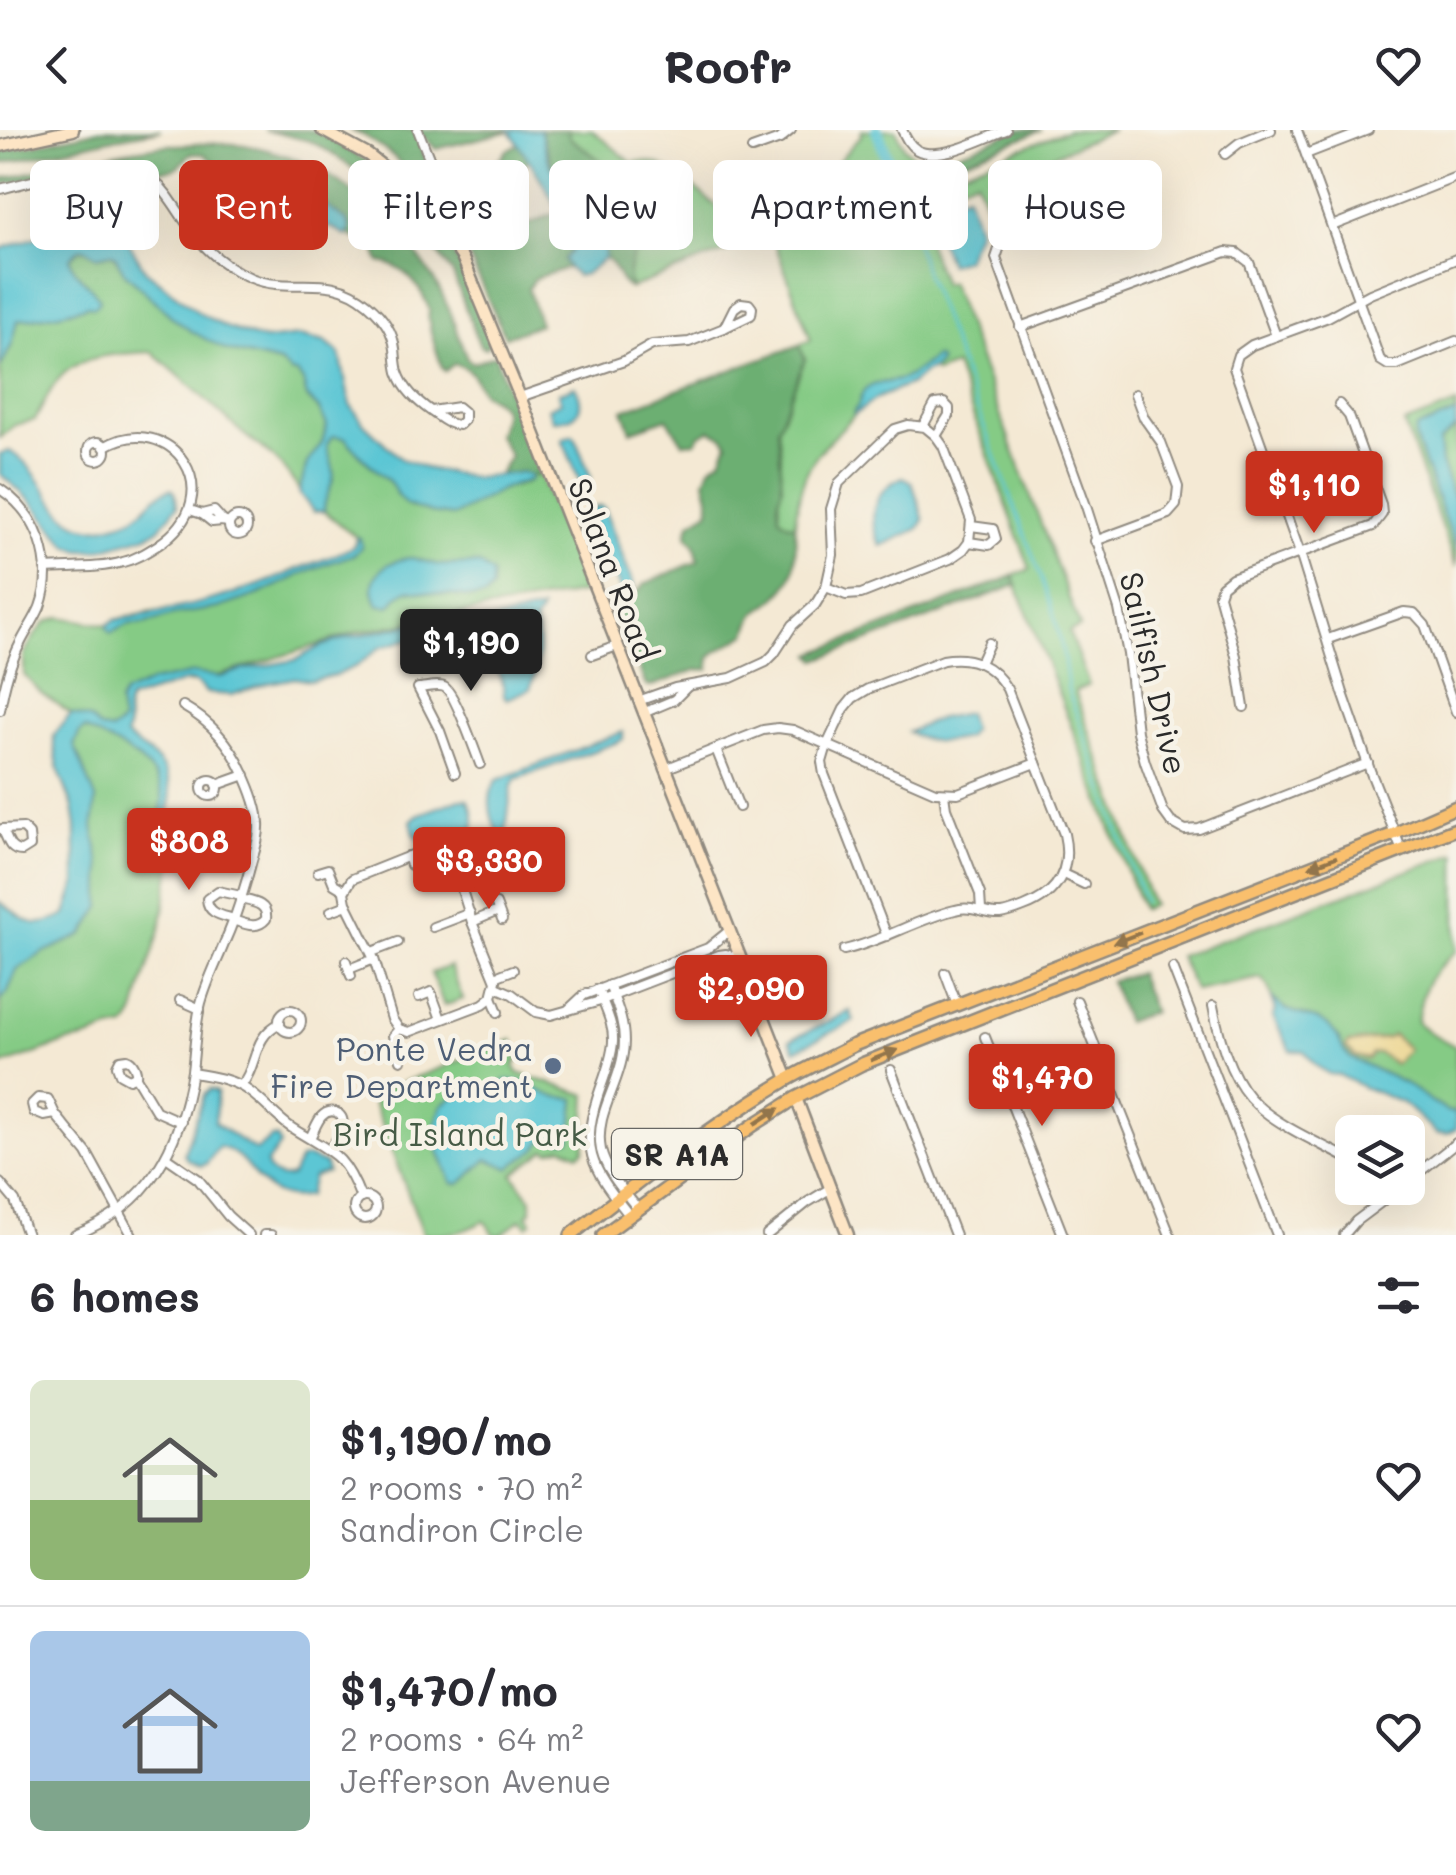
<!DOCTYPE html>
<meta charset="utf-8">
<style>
:root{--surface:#fff;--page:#f2f2f3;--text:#2b2b33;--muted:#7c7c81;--line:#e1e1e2;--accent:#c8321e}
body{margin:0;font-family:Mali,sans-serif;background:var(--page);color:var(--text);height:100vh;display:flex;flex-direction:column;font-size:38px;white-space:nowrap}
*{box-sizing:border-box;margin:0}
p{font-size:32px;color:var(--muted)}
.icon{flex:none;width:55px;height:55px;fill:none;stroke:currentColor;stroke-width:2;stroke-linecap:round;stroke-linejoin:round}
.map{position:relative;height:1105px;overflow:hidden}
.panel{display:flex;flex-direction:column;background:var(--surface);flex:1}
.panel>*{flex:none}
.hud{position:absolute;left:30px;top:30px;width:1398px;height:90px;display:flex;gap:20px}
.buttons{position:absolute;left:1335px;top:985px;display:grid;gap:20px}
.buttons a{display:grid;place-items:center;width:90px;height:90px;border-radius:15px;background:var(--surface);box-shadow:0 10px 40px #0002;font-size:50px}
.price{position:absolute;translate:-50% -85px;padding:0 22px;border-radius:10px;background:var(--accent);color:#fff;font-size:32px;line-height:65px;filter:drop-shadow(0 2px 5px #0008)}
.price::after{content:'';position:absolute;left:50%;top:60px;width:30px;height:22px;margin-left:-15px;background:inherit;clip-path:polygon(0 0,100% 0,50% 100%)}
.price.current{background:#222;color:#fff}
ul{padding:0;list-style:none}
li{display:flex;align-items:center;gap:30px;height:250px;padding:0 30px}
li+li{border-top:2px solid var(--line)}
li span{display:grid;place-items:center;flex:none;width:280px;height:200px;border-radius:15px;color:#555}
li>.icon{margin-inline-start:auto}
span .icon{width:120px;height:120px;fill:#fffc;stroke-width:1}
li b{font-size:42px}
h2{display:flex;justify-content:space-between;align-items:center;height:120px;padding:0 30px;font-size:42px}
.tag{padding:0 35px;border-radius:15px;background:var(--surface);box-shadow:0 10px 40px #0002;font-size:35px;line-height:90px}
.tag.current{background:var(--accent);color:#fff}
header{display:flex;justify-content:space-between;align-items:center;height:130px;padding:0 30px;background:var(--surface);font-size:45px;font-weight:800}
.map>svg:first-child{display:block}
.green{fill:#85cb85;stroke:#587b58;stroke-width:2.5}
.forest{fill:#6caf72;stroke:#4c6d4e;stroke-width:2.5}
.sand{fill:#eeda9e;stroke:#8c8264;stroke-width:2.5}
.water{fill:#5bc6d4;stroke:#437880;stroke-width:2.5}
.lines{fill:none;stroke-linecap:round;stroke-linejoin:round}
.stream{stroke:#5bc6d4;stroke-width:2.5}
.river{stroke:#5bc6d4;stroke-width:12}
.street-casing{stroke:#908a80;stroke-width:12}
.secondary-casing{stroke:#908a80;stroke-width:15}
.primary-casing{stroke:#908a80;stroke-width:16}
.street{stroke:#fff;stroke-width:8}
.secondary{stroke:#fde5c5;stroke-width:10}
.primary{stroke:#f9bf6d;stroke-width:11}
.oneway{fill:#92754c}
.service-dot{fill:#5c6f8a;stroke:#f7f3e8;stroke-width:4}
.labels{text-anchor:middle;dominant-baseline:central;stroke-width:9;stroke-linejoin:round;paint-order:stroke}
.shield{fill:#f7f3e8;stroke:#686764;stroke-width:2.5}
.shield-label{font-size:30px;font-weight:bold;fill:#2b2b2b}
.street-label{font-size:32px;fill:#2b2b2b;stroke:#f7f3e8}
.service-label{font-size:32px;fill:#4e5e75;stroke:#f7f3e8;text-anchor:end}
.park-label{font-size:32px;fill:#465b46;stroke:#f7f3e8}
</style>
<header><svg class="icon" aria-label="back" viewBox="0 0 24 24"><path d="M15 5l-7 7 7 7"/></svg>Roofr<svg class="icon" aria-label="heart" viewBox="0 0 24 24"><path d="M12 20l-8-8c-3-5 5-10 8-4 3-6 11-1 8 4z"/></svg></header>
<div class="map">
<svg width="1456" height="1105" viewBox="0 0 1456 1105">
<rect width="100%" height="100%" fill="#f7f3e8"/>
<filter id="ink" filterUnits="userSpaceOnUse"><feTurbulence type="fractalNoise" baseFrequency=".01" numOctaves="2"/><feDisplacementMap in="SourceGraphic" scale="20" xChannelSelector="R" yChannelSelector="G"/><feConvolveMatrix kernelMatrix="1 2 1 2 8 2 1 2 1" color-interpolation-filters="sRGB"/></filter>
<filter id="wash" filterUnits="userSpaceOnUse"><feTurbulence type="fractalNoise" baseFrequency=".0048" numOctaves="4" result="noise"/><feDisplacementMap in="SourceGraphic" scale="40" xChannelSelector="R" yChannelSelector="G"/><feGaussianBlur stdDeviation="2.25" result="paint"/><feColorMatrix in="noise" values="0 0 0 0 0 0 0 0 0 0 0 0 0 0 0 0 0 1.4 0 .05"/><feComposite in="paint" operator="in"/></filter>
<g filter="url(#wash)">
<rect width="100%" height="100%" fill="#f4e9d4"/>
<g class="green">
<path d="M568 0H592L632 33C637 32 643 31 648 32 673 34 711 76 735 89 770 84 803 67 829 42 840 31 848 18 861 6L862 0H896L904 17 915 27 910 41 911 51 630 158C620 116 648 109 676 92L658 54 616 47C604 30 585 21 569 7Z"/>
<path d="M1068 0H1113C1071 17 1032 33 993 57L1005 91 994 94 976 49 921 70 914 76 943 154 950 152 1080 497 1069 502 1089 555 1075 561 1152 775 1142 779 1013 446 1030 439 955 236 935 243 933 239 938 235 931 230 921 239 901 250 877 254 854 281V285C844 298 831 308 821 320 802 342 798 368 795 395L787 393 779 387 781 325 778 298 805 229 799 215 811 210 775 114Z"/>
<path d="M79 119 87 120 97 126 111 123 115 126 125 142 226 220 280 233 291 242 298 243 303 251 307 267 319 279 327 295 345 308 365 330 390 352 406 375 411 377 453 386 502 359 526 353 530 346 540 345 586 462 358 502 196 553C175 549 148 561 129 570 124 582 131 594 126 606 136 616 149 622 158 632 171 646 173 671 167 687L172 697C189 699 203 702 214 716L212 719 202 710 185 707C165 738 169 762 161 796 155 818 147 840 140 863 136 879 137 883 126 897L110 900 85 909 68 912 0 936V772C28 791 31 802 66 785L76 754V696L73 677 59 641 54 614V605L71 584 41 563 24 545V524L33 508 46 492 60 487 107 495 115 490 148 483 203 474 276 450 290 442 336 426 354 416 356 407 324 381 314 382C301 365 292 346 277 331 266 319 252 312 240 301 211 274 182 248 152 222 119 224 75 223 55 254 47 265 42 278 35 290L15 295 0 308V238L12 214 17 189 45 186 89 175 70 133V127Z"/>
<path d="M1456 274V283L1428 294 1415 308 1456 420V437L1404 294Z"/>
<path d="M1456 298V374L1441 333 1439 312Z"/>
<path d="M1456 723V821C1427 848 1423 853 1417 892L1429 902 1456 917V983L1446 981 1404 953 1351 928 1344 921 1338 907 1318 890 1285 879 1272 868 1268 857 1261 848 1195 861 1179 826Z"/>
<path d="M450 836 463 869 444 876 431 843Z"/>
<path d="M513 910 518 930 514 935 518 943 587 965 584 1020 579 1024 563 1017 549 1021 546 1019 513 1044 531 1069V1081L527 1085 532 1092 527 1096 521 1089 501 1105H495L484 1091C459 1105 452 1103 424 1105L370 965Z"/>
</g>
<g class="forest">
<path d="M100 0H161L115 8 0 34V22Z"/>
<path d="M264 0C279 0 297 0 311 1 325 4 340 14 352 22 419 62 474 137 489 214L486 218 481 217 477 209 453 144 399 71 333 24 310 11Z"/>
<path d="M350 0H509L510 1 436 19 424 7 419 9 439 68 438 72 435 73 393 26 365 6Z"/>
<path d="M540 0H568L569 7C585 21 604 30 616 47 650 54 661 47 681 79 670 108 640 97 631 133 628 142 628 149 630 158 617 153 617 135 605 128L604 111 581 61 554 41Z"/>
<path d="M1017 0H1042L911 51 910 41 915 27C949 32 986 12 1017 0Z"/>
<path d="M519 14 529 28 515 44 463 64 460 68 475 110 486 112 558 82 572 120 564 129 568 138 535 148 528 159 540 194 505 207 463 113 443 54 447 49 501 29 507 20Z"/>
<path d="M166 15C191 15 219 11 244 15 324 28 392 81 434 150 449 174 457 202 467 229L473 233 495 225 540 345 530 346 522 342 498 346 510 326 497 304C508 280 506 274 482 263 475 249 471 236 454 234L445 241 442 238C438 223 430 206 429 190 427 178 432 185 427 174 419 154 401 134 380 132L375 119 348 104 350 97 347 91 311 65 278 58 251 37 241 35 232 48 220 52 214 43V32L204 24H190C186 28 183 34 178 37 160 46 136 33 118 31L0 55V49L122 22Z"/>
<path d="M799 215 805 229 778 298 782 357 778 373 779 387 787 393 795 395C796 419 799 445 781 463 762 484 757 471 747 504L716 522 710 528 709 539 696 540 652 556H646L614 475 634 467 644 454 698 431 695 415 687 405 690 393 709 381V367L705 350 710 337 721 329 728 313 724 307 710 300 700 305 696 312 683 313 667 288 631 301 623 280Z"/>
<path d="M1013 446 1017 455 817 530 812 524Z"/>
<path d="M1138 843 1153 882 1126 892 1110 851Z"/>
</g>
<path class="sand" d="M1393 905 1408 919 1395 934 1379 923 1372 924 1368 929 1355 926 1346 917 1348 913 1387 908Z"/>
<g class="water">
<path d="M509 0H540C544 12 546 29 553 39 559 48 571 52 579 60 598 77 604 104 605 128L585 144 576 146 568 138 564 129 572 120C559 75 535 38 509 0Z"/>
<path d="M241 35 251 37 278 58 311 65 347 91 350 97 348 104 345 106 331 97 306 99 258 91 239 68 232 48Z"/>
<path d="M967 64 978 99 965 129 949 134 927 79Z"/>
<path d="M110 92 121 100 145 140 199 183 228 198 257 208 265 210 299 206 325 212 340 224 350 274 364 294 401 329 425 338 475 348 522 342 530 346V350L502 359 453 386 431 383 406 375 398 366 390 352 365 330 345 308 334 306 330 309 327 315C328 326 336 338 333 349 330 361 324 368 324 381L314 382 299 363 307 333 322 313 327 295 319 279 307 267 303 251 298 244 291 242 280 233 226 220 191 201 173 188 124 142 115 126 111 123 97 126 84 119H79L70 127C72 147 92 153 100 170L97 175 93 177 88 175C69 183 39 187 18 190L12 214 0 238V119L47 104Z"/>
<path d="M935 227 940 231 933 239 925 242 911 254 877 268 854 285V281C862 273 858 268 864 261 873 251 891 253 902 249 915 244 925 235 935 227Z"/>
<path d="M575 256C587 279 577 290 553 290L548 278 561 272 558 263Z"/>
<path d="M1456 283V298L1439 312 1441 333 1456 374V420L1415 308 1416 299Z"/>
<path d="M572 305 575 307 591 348 581 354 562 309Z"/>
<path d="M9 321C49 340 54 412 111 395 118 393 127 391 134 387 148 378 154 363 171 359L175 362 177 376 158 400 145 406 97 420H80L68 416 30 370 0 344V324Z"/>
<path d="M903 347 912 352 924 390 918 399 881 416C866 387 873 360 903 347Z"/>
<path d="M601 376 604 378 633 453 634 458 626 461 621 460 589 380Z"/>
<path d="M357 407 360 408 362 416 355 424 310 440 260 464 218 478 173 485 147 493 129 494 111 503 107 499V495L115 490C174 480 233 468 289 443 310 433 333 428 354 416Z"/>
<path d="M412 428 439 435 479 434 492 444V459L485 467 474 468 407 460 398 466 390 476 378 475C363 447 385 430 412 428Z"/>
<path d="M541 480 534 493C543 515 538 538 530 559L507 569 504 566C504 545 494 532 481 515L420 508 402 511 379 518 357 536 336 545 310 551 295 548 269 553 231 565 207 563 196 553 187 551 129 570C123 582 131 594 126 606 136 616 149 622 158 632 171 646 173 671 167 687L172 697C188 700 203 702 214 716L212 719C195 703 173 711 163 696 157 687 164 676 162 665 156 629 112 614 85 599L80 602 74 615 96 669 93 697 101 739V777L83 805 44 822 17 840 7 863 0 871V772C28 791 31 802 66 785L76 754V696L73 677 59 641 54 614V605L71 584 90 589 100 599 112 601 122 593 119 573 124 564 152 552 194 543 220 547 241 540 295 530 321 516 346 508 451 486 465 487 469 490H494Z"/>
<path d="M967 583 972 600 966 608C943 613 928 614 908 602L940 588Z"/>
<path d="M623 602V609L618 612 516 649 512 655 505 707C489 697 485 665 497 650Z"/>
<path d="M460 669H467C473 679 476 687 473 699 457 708 438 712 419 709L414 704 411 691 417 685Z"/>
<path d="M1272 868 1285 879 1318 890 1329 896 1338 907 1344 921 1351 928 1404 953 1446 981 1456 983V999L1447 1004H1437L1403 973 1363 957 1339 945 1329 944 1315 935 1304 921H1291L1273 887 1276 880Z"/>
<path d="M850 881 854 891 795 920 790 910Z"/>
<path d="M506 950C531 949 538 964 557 967 564 968 570 967 575 969L571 1009 563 1011 544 1009 536 1019 509 1038 488 1029 461 1053 454 1054 451 1051 432 1004 442 975 455 966 489 963Z"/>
<path d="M210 959 217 962 215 993 256 1021 271 1008H277L280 1015 266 1034C269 1045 281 1050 292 1046L300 1029 306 1027 325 1034 327 1042 313 1047 308 1066C255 1077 253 1022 219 1017L206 1034 201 1036 186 1028 184 1023 204 965Z"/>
</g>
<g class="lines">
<path class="stream" d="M893 44 927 147 1043 452C1056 488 1065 522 1068 560L1144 772"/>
<path class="river" d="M877 0 893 44"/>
</g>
</g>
<g filter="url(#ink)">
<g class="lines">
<g class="street-casing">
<g id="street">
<path d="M418 0C428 27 452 77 449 105"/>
<path d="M902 0C906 8 909 15 917 20 940 32 984 8 1006 0"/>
<path d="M1297 0 1380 230 1388 235H1397L1456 211"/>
<path d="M752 19 780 9 791 0"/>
<path d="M1225 24 1239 13 1271 0"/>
<path d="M1306 24 1368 0"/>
<path d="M1139 48 1125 57 1025 95 1003 107 996 128 1085 373 1119 479 1128 524 1137 602 1145 632 1163 681 1171 692 1185 700 1199 699 1368 633"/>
<path d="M0 59C32 52 82 36 113 37 160 38 168 70 192 101 207 122 228 138 251 148 293 165 328 140 368 174 382 186 393 201 395 219 396 227 396 234 398 242 404 260 417 271 432 282 441 288 448 295 459 295L464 290V282L458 277 432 281"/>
<path d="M1332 96 1456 47"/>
<path d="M741 173 749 174 752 178 751 185 724 198 734 178Z"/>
<path d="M1020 197 1226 122 1237 123 1249 132 1276 206"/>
<path d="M520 267 624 231 652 215 689 212 724 198"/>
<path d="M923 296 935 274 944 273 949 278V285L936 306"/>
<circle cx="97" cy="321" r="9"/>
<path d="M0 359C38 384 56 433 40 477 35 489 27 500 21 512 10 533 4 556 0 580"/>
<path d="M190 380 202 384 212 392 223 391 229 393"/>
<path d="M202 384 214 381 223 391"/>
<circle cx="238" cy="396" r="9"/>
<path d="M1095 411 1168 384 1176 375 1178 357 1161 312 1144 288 1135 264"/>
<path d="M969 412 989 415 996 409 993 399 971 396"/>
<path d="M45 439C71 437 99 439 123 432 136 429 147 422 158 415 234 364 170 278 104 317"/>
<path d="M1328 509 1404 482 1414 483 1425 495 1456 582"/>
<path d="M592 525 617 516"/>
<path d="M980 533 989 513"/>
<path d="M638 571 675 558 731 548 766 532 774 524 793 495 815 475 826 457 833 425 831 379 839 353 895 299 908 295 925 297 936 306 943 316 971 390 969 412 963 420 950 429 861 464 846 465 826 457"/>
<path d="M1244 577 1236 526 1219 465 1222 456 1232 448 1373 396 1382 384 1381 374 1349 286 1339 274"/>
<path d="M643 583 674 570 687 557"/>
<path d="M716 619 739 677"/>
<path d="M665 639 763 600 778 598 793 600 935 662 958 663 1036 633"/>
<path d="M455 643 440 601 418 558C424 558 438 554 444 557 454 561 475 621 480 634"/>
<circle cx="210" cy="658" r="8"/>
<path d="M217 655 245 645"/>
<path d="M944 664 946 678 980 764 981 780"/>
<path d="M23 698 29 704 30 716 22 721C8 721 8 708 2 699Z"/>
<path d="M432 717 443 718 451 725 472 792 496 851 492 867 483 874 409 902 399 899 392 889 374 829 346 773 344 762 352 749Z"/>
<path d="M1402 721 1371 643 1343 563 1300 423 1234 238 1238 225 1252 215 1328 187 1370 164 1456 129"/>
<path d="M408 726 411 735 421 731 418 723"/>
<path d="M455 734 471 728"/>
<path d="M318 742 328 739 334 754 344 760"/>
<path d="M1063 744 1084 754"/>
<path d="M496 774 502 790"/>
<path d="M331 781 347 775"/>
<path d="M234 789C221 785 208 784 207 769L218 761 241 766"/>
<path d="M233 790C245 794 257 800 266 789 268 773 253 772 240 769"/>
<path d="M472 792 498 781"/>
<path d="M433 797 470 783"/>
<path d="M844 820C883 811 917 789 955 780 972 775 985 785 1001 784 1009 783 1016 780 1024 777 1058 764 1072 739 1064 704L1007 559C993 535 971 525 943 530L868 559 853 568 844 579 827 615 822 632 824 644 887 806"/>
<path d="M372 822 398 812"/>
<path d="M346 831 351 846"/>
<path d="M1173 838 1277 1105"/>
<path d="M349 839 374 829"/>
<path d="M945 843 957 875"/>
<path d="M495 847 513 840"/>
<path d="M609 855C618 877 627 899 623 923 619 956 594 985 601 1020 606 1042 624 1061 638 1079"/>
<path d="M496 857 512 864 536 882 551 885 597 872 719 825 726 824 741 829"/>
<path d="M598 859C604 876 614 894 613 912 612 927 606 943 601 957 579 1019 590 1036 629 1085"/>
<path d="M419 867 431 862 441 889"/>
<path d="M492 867 498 882"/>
<path d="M180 870 200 879"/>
<path d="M1077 871 1170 1105"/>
<path d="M1213 876C1219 908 1231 952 1257 975 1280 997 1324 1015 1352 1031"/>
<path d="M568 880 584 865 708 818 730 800"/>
<circle cx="290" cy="891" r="11"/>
<path d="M399 899 393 906 401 930"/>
<path d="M985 907 1063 1105"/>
<path d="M127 929C133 931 137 940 136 946L129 949 120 944 117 936 120 930Z"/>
<path d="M891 940 955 1105"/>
<path d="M192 943C212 946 233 949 250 962 265 973 277 988 292 998 331 1023 343 1021 361 1068"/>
<path d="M135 946 156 981 181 992"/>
<path d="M241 956C259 934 251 908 280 893"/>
<path d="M38 968 48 969 55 984 44 986 34 982 32 974Z"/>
<path d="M55 984 87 1023 132 1105"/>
<path d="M310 1008C314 1001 317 991 322 986 332 976 346 984 342 997 341 1005 334 1013 330 1019"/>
<path d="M166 1027 198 1049 228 1086 249 1105"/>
<path d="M1408 1051 1456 1013"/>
<path d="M0 1053 15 1071 27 1105"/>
<circle cx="365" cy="1078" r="11"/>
<path d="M75 1105C150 1076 180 1016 192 941 195 918 195 895 201 873 207 851 218 830 226 809 237 784 245 757 252 730 256 718 260 705 259 693 258 676 250 657 243 642 230 613 211 592 183 576"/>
<path d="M264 1105H271"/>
<path d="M767 1105 808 1072 831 1058"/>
<path d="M1344 1105 1356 1091 1400 1058"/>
</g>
</g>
<g class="secondary-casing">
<g id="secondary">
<path d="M322 0 368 25 404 53 436 88 463 129 520 267 788 949"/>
<path d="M0 16 73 0"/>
<path d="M796 968 848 1105"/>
</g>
</g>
<g class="primary-casing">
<g id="primary">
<path d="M571 1105C640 1051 710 996 785 951 807 938 831 927 854 915L1394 704 1456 677"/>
<path d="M603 1105 752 996 796 968 862 934 1456 699"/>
</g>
</g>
<use href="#street" class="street"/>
<use href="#secondary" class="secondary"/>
<use href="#primary" class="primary"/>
</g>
<defs><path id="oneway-solid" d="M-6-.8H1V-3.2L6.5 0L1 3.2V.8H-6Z" transform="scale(2.5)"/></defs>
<g class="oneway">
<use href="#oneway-solid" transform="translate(1323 732) rotate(159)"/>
<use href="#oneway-solid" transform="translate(1127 808) rotate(159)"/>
<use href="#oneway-solid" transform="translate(884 925) rotate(-22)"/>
<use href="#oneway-solid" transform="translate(767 986) rotate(-33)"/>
</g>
</g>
<circle class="service-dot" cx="553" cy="936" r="10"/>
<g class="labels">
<rect class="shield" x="612" y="999" width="130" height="50" rx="8"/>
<g class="shield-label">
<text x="677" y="1024">SR A1A</text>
</g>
<g class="street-label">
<text transform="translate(614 439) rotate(69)">Solana Road</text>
<text transform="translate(1155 543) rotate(77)">Sailfish Drive</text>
</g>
<g class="service-label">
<text x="533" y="918">Ponte Vedra<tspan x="533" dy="37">Fire Department</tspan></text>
</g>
<g class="park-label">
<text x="460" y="1003">Bird Island Park</text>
</g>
</g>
</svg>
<div class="buttons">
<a><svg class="icon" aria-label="layers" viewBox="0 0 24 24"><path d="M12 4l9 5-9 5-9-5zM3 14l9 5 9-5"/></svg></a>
</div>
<b class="price" style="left:1314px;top:406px">$1,110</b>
<b class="price current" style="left:471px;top:564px">$1,190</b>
<b class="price" style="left:189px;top:763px">$808</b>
<b class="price" style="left:489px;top:782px">$3,330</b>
<b class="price" style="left:751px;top:910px">$2,090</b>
<b class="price" style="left:1042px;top:999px">$1,470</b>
<div class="hud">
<a class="tag">Buy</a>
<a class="tag current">Rent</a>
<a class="tag">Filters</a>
<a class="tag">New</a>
<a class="tag">Apartment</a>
<a class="tag">House</a>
</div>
</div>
<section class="panel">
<h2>6 homes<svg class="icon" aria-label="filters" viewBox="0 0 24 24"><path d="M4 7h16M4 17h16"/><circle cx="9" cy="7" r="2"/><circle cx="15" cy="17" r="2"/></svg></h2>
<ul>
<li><span style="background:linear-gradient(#dfe7d0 60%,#8fb573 0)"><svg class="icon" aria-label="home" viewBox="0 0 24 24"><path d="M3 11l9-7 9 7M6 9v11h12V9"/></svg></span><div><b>$1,190/mo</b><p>2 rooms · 70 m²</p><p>Sandiron Circle</p></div><svg class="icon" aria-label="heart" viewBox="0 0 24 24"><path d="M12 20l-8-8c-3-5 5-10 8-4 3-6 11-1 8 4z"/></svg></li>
<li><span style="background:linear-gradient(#a9c7e8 75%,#7fa58c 0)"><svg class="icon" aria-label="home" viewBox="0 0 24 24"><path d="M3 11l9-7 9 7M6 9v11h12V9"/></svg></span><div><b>$1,470/mo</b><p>2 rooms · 64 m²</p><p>Jefferson Avenue</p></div><svg class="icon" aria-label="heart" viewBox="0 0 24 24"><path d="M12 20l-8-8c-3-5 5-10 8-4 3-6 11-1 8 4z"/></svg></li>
</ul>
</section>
